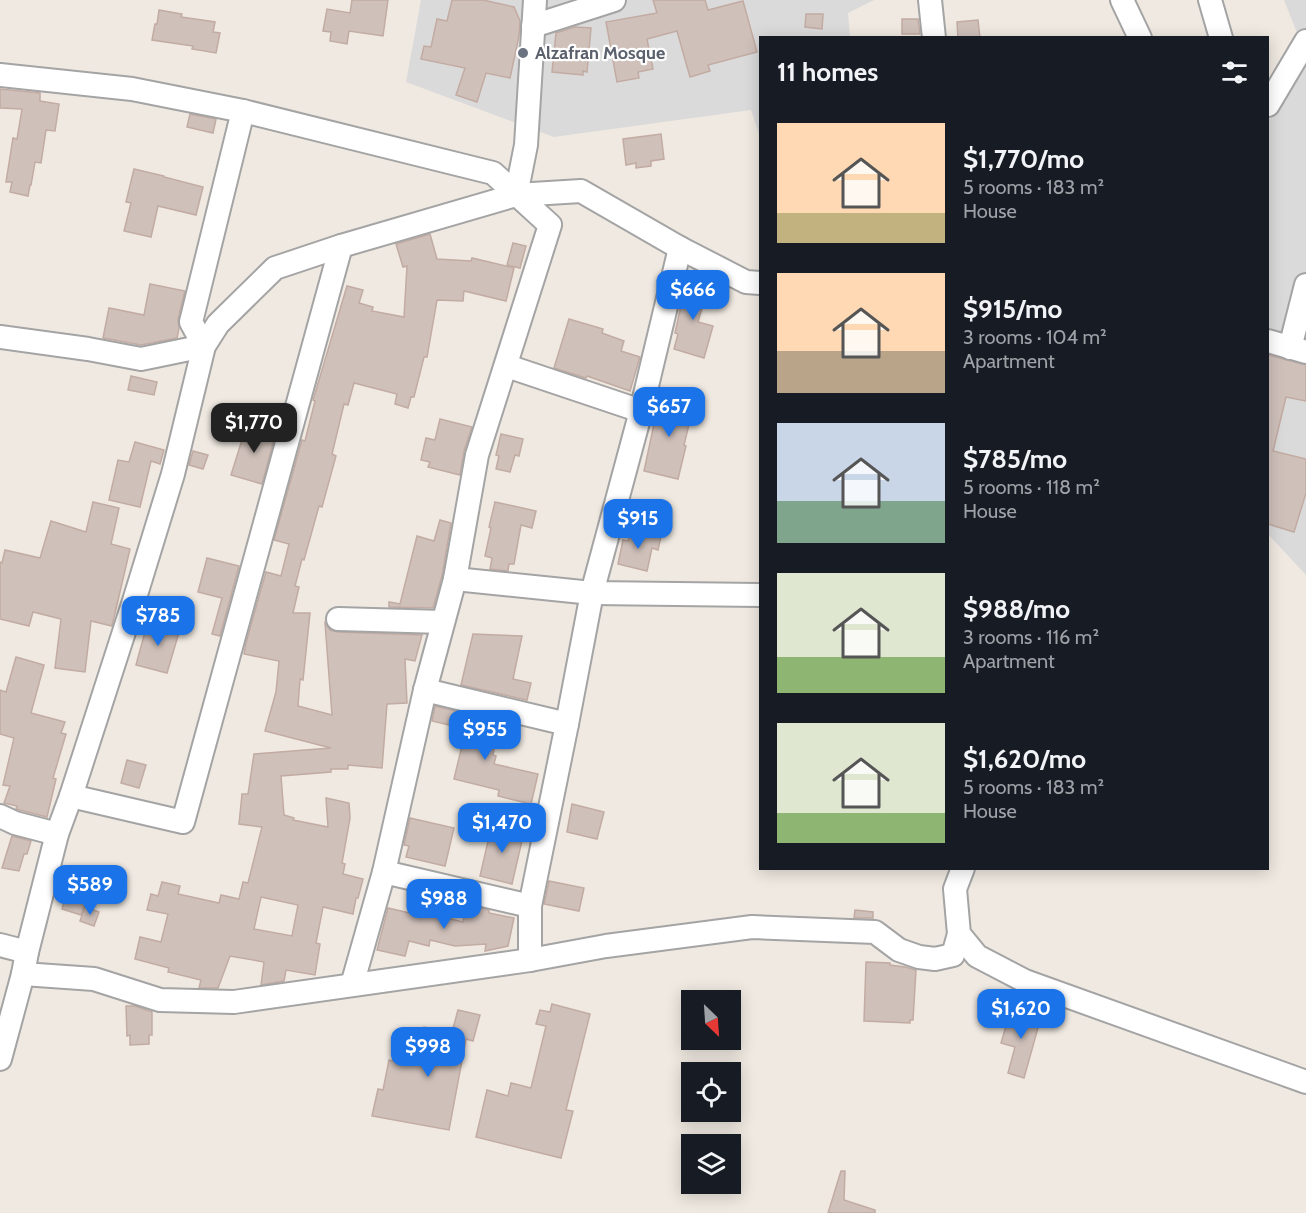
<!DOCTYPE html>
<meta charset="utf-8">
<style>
:root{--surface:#171b24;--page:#20242c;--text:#f1f3f6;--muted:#9ea1a6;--accent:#1a73e8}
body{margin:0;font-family:Cabin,sans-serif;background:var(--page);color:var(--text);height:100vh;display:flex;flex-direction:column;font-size:22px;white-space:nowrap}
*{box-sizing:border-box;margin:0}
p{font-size:20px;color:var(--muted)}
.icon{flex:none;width:33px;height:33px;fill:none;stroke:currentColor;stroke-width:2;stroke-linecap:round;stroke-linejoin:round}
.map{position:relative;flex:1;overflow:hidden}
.panel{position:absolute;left:759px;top:36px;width:510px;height:834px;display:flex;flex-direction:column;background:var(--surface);border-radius:0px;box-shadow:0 3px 15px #0003}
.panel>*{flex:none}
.needle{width:39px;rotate:155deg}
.controls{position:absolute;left:681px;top:990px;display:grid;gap:12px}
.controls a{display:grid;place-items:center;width:60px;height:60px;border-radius:0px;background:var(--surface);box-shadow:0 3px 15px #0003;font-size:30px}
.price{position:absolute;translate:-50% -51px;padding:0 14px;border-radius:12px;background:var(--accent);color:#fff;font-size:20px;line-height:39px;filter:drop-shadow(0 2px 3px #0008)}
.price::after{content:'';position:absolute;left:50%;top:36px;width:18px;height:14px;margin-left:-9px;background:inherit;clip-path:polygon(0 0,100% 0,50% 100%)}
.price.current{background:#222;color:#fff}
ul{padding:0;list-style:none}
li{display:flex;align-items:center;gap:18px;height:150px;padding:0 18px}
li span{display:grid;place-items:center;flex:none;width:168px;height:120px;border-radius:0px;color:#555}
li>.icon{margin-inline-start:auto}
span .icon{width:72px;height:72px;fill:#fffc;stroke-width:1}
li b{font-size:26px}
h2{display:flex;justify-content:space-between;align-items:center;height:72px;padding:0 18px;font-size:26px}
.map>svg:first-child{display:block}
.residential{fill:#dbdada}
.building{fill:#cfc0ba;stroke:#c2aba2;stroke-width:1.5;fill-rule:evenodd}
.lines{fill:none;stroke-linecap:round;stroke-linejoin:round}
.minor-casing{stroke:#a4a4a4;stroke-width:26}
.minor{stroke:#fff;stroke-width:22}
.worship-dot{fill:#6b7280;stroke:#fff;stroke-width:2}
.labels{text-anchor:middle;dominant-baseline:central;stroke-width:4.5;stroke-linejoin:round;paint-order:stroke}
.worship-label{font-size:18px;font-weight:bold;fill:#5b616d;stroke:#fff;text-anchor:start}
</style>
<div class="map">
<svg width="1306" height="1213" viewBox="0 0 1306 1213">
<rect width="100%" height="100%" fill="#efe9e1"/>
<g class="residential">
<path d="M421 0H874L848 13 850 37 760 38V137L751 110 554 137 406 82Z"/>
<path d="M1284 0H1306V575L1268 534V111L1299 38Z"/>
</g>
<g class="building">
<path d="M352 0H388L383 36 349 31 347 44 330 41 331 32 323 31 327 9 350 13Z"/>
<path d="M452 0H483L514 7 520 21 519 36 510 78 486 73 477 102 456 95 465 68 421 59 424 46 431 47 437 19 447 21Z"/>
<path d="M653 0H705L708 10 743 1 757 52 708 65 710 71 690 77 677 31 647 39 653 69 638 72 639 78 617 82 606 22 657 13Z"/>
<path d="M159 10 182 14 181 17 215 22 213 32 220 33 216 53 192 49 193 46 152 40 155 24H157Z"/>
<path d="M806 14H823L822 29 805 27Z"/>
<path d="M902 19H918L920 34H902Z"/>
<path d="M978 20 980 38H958L957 22Z"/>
<path d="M575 27 591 28 587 72 583 71V75L552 72 556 33Z"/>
<path d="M0 89 40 93V101L59 104 55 131 46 130 41 163 35 162 31 185H30L28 196 10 192 12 182H6L13 138 17 139 22 109 0 108Z"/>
<path d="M190 114 216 119 213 133 187 127Z"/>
<path d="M661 134 664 159 651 161V166L636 168V163L626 165 623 139Z"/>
<path d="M134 169 164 176V177L203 187 196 215 158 206 151 237 124 231 131 203 126 202Z"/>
<path d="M430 234 437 259 471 261 472 258 514 268 506 301 464 291 463 301 437 300 427 357H424L414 397H411L408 408 395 404 397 394 354 383 348 405 344 404 332 454 336 456 322 507 319 506 304 560 302 559 295 586 299 587 293 613H310L303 680 300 679 298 706 332 715 325 623 330 630 338 632 422 635 415 661 405 659 407 703 387 704 382 768 348 765V769H331V772L281 776 284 815 294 818 293 820 328 827 326 798 349 803 350 818 342 863 345 864 343 874 363 879 358 898H356L353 914 323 907 316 943 320 944 315 975 286 970 284 981 261 985 264 962 230 956 218 988H199L201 980 168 972 169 968 135 959 140 937 161 942 168 914 147 910 151 894 158 896 162 882 180 886 178 894 219 903 221 895 239 899 243 882 248 883 262 827 239 824 242 794H248L254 754 331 748 265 731 276 692 279 661 244 654 246 643 266 572 281 576 289 544 274 540 302 440 305 441 315 401 313 400 347 286 363 290 359 303 373 307 372 311 404 317 407 266 403 267 396 244ZM261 897 298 905 292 936 254 929Z"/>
<path d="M513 243 526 246 520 268 507 265Z"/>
<path d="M687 278 709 284 698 322 713 326 704 358 674 349 678 334 675 333Z"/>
<path d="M150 284 185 291 178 319 179 328 177 338 141 345 103 338 109 308 144 315Z"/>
<path d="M569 319 603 329 602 333 624 341 621 351 640 357 630 391 587 376 586 378 554 368Z"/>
<path d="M1268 355 1306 365V401L1286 397 1273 451 1306 459V493L1294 532 1268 524Z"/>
<path d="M131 376 157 382 154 395 128 390Z"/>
<path d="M660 396 694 404 684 445 686 446 678 479 644 471Z"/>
<path d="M440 419 472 427 464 451 460 475 428 467 430 462 421 460 426 438 435 440Z"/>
<path d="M247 424 276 432 262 484 231 475Z"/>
<path d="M501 434 523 439 519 456 515 455 510 472 496 469 499 456 496 455Z"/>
<path d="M135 442 164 450 160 464 151 461 140 507 109 500 118 460 129 462Z"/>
<path d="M193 451 208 455 203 469 189 465Z"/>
<path d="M93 502 119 508 111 544 130 549 112 626 91 621 85 672 55 668 61 619 33 612 29 626 0 619V562L2 563 5 550 40 558 51 521 86 532Z"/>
<path d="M495 502 536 511 532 528 521 525 514 564H509L508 571 490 569 492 558 485 556 491 528 489 527Z"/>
<path d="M440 520 451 523 442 576 433 608 389 607V602L400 604 417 536 434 541Z"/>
<path d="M631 530 661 536 658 550 652 548 647 571 618 564 623 540 628 541Z"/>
<path d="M207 558 239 566 220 636 212 634 222 598 198 592Z"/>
<path d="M148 621 180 629 167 673 136 665Z"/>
<path d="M473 634 522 636 513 679 531 683 527 700 461 685Z"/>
<path d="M16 657 44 665 31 713 65 722 61 733 66 734 53 778 56 779 47 817 20 810 16 809 17 806 4 803 10 786 3 785 14 738 0 734V690L6 692Z"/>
<path d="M435 706 483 718 477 744 494 748 493 755 496 756 494 764 538 774 531 804 498 796 499 790 454 779 466 729 432 721Z"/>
<path d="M127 760 146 765 139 788 121 783Z"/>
<path d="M572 804 604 812 597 839 567 832Z"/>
<path d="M410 818 454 828 445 866 406 857 409 846 404 845Z"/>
<path d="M492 824 524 832 512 884 480 876Z"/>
<path d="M12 836 31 841 27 854H24L19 871 2 868Z"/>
<path d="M549 881 584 888 579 911 544 904Z"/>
<path d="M66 895 86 902 81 915 62 909Z"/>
<path d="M466 905 489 910V913L514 918 508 946 485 951 486 944 455 946 430 940 429 946 409 941 405 956 377 950 388 908 418 915 419 911 463 922Z"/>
<path d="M85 907 99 912 94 926 80 921Z"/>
<path d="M855 910 873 912V918H854Z"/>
<path d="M866 962 890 963V965L905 967 916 970 913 1020H910V1023L864 1021Z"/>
<path d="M552 1004 590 1014 566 1110 573 1111 561 1158 476 1137 487 1090 508 1096 511 1083 531 1088 546 1026 536 1024 540 1010 550 1012Z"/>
<path d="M126 1006H135L152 1012V1035H149V1044L130 1045V1035L127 1036Z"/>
<path d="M1011 1009 1041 1017 1024 1078 1008 1073 1015 1047 1001 1043Z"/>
<path d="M458 1010 480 1015 473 1041 466 1039 449 1130 372 1116 378 1089 383 1090 389 1060 416 1065 424 1027 452 1032Z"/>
<path d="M841 1171H845L844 1200 875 1210V1213H828Z"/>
</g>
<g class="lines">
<g class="minor-casing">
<g id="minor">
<path d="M930 0 934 38"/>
<path d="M1122 0 1140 38"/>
<path d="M1210 0 1221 38"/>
<path d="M533 26 614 0"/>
<path d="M0 75 132 89 243 111 493 173 550 225 477 455 455 579 425 690 384 872 352 985"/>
<path d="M1268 105 1306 41"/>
<path d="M516 195 581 191 680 248 746 282 760 283"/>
<path d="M0 337 88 349 141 359 204 346 191 322 243 111"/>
<path d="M1268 341 1306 352"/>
<path d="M1290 348 1306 285"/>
<path d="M507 366 641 411"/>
<path d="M455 579 592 593 760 595"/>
<path d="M338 619 443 622"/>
<path d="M425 690 567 724"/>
<path d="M71 796 183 822 341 246"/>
<path d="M0 816 15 823 57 834"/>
<path d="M963 868 955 889 959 934 977 956 1025 981 1306 1082"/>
<path d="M384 872 530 906"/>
<path d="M0 945 27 952"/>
<path d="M530 960V906L567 724 592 593 641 411 680 248"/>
<path d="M23 974 94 979 160 1000 234 1002 530 960 606 946 752 927 875 932 899 950 919 957 935 959 953 955 959 934"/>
<path d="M0 1059 23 974 27 952 57 834 71 796 134 601 173 474 204 346 218 324 275 268 341 246 516 195 526 145 535 0"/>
</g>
</g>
<use href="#minor" class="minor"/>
</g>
<circle class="worship-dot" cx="523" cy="53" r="6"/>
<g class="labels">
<g class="worship-label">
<text x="535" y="53">Alzafran Mosque</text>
</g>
</g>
</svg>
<div class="controls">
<a><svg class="needle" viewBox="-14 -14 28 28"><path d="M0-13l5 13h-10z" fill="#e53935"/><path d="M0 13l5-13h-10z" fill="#9ea1a6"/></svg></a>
<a><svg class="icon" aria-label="locate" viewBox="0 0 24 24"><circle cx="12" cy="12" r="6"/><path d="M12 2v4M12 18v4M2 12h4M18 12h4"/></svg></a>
<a><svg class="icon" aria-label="layers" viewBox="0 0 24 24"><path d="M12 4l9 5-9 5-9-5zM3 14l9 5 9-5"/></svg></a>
</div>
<b class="price" style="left:693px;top:321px">$666</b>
<b class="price" style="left:669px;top:438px">$657</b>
<b class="price current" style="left:254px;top:454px">$1,770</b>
<b class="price" style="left:638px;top:550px">$915</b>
<b class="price" style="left:158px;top:647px">$785</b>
<b class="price" style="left:485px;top:761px">$955</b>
<b class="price" style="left:502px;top:854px">$1,470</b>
<b class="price" style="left:90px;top:916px">$589</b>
<b class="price" style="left:444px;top:930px">$988</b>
<b class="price" style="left:1021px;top:1040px">$1,620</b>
<b class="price" style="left:428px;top:1078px">$998</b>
<section class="panel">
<h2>11 homes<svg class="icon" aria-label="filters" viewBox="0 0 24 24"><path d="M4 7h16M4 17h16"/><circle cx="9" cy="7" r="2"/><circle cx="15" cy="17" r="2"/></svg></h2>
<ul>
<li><span style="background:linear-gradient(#ffd9b3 75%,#c2b280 0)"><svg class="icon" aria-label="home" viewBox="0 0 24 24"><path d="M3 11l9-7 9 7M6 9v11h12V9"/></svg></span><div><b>$1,770/mo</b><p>5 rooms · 183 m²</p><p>House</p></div></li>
<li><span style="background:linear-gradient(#ffd9b3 65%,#b9a48a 0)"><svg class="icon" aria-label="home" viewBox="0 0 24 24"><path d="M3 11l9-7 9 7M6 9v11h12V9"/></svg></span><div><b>$915/mo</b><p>3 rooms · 104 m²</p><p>Apartment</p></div></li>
<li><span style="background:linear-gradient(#c9d6e8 65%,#7fa58c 0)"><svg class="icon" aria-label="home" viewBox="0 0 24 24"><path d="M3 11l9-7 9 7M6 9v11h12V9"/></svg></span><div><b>$785/mo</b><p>5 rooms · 118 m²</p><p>House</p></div></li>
<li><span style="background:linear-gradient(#dfe7d0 70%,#8fb573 0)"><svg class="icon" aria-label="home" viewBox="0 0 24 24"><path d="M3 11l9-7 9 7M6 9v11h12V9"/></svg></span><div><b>$988/mo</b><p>3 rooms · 116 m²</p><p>Apartment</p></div></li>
<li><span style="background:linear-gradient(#dfe7d0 75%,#8fb573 0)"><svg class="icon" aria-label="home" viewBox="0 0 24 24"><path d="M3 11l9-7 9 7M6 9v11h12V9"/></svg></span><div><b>$1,620/mo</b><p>5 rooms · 183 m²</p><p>House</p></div></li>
</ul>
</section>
</div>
